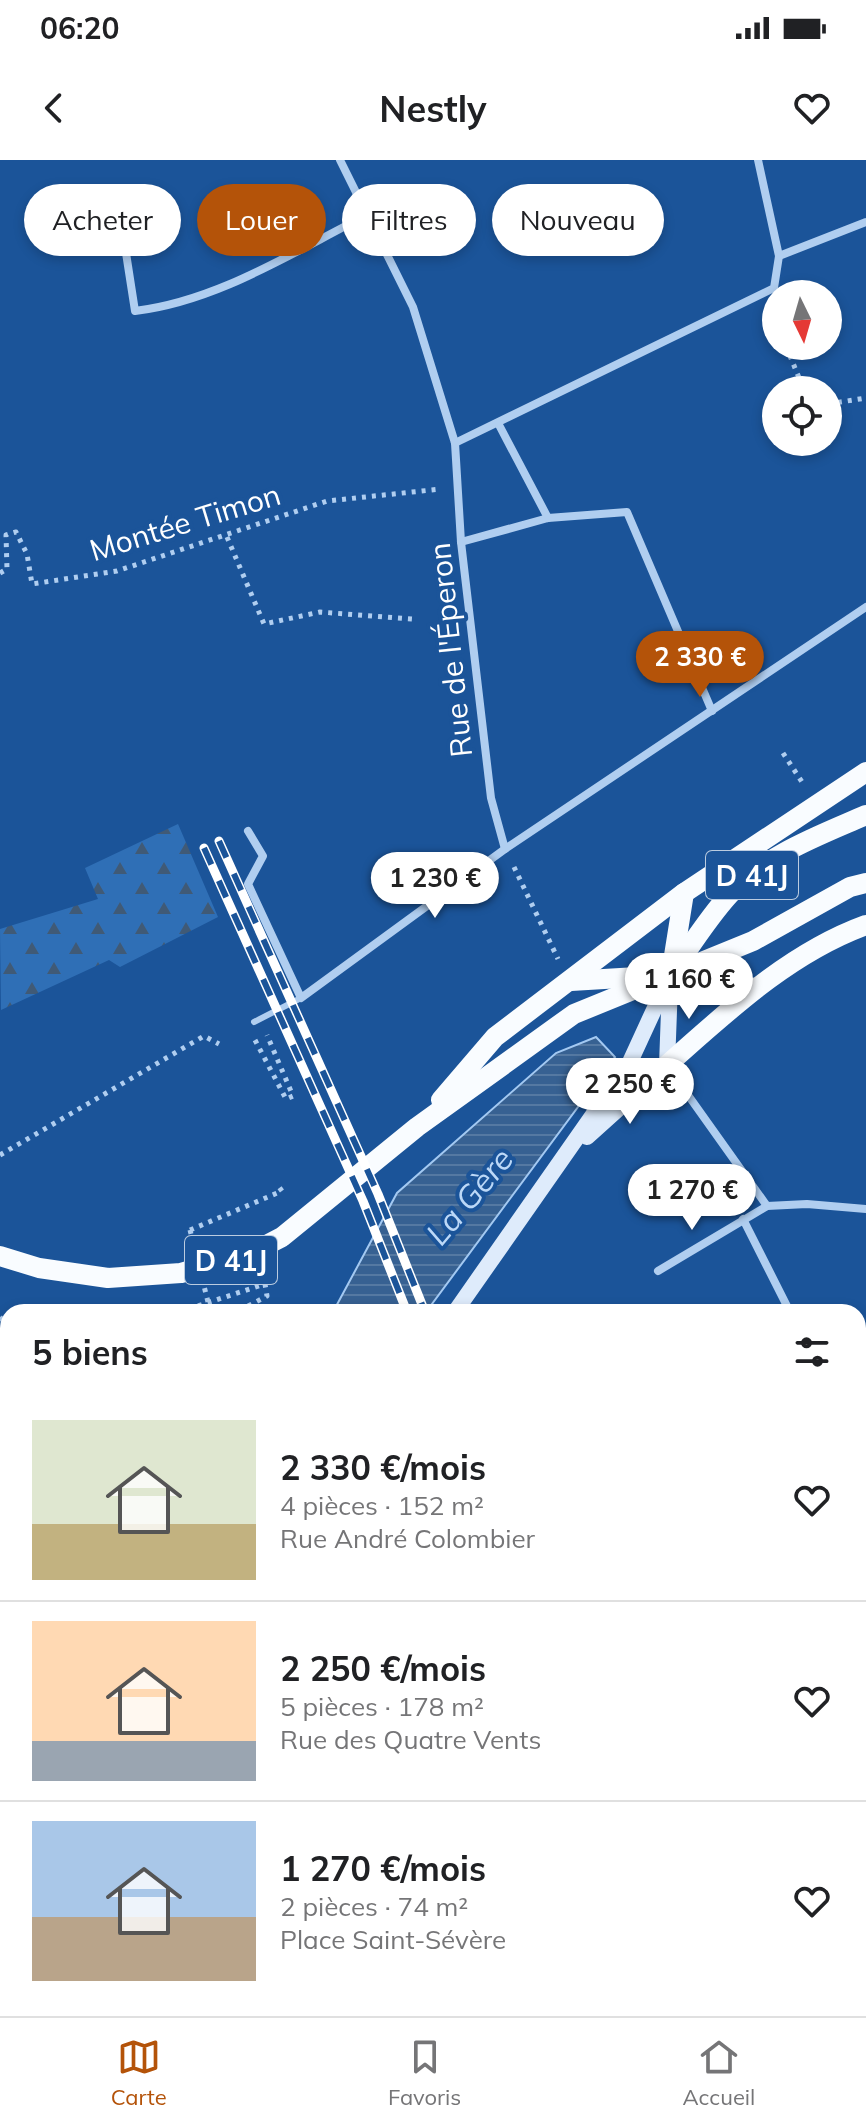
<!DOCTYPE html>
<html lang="fr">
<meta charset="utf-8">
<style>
:root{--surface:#fff;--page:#f6f6f6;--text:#202124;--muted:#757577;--line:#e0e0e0;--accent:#b45309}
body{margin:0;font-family:Mulish,sans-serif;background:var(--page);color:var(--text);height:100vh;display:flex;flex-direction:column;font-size:30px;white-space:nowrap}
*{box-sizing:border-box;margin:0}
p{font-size:26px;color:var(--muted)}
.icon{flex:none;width:44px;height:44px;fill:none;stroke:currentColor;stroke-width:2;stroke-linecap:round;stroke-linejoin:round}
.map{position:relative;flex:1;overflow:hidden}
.details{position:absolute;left:0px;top:1144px;width:866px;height:712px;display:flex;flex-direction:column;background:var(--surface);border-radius:24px 24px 0 0;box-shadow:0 4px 12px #0003}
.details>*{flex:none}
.banner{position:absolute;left:24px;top:24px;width:818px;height:72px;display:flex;gap:16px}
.needle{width:52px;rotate:175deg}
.controls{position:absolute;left:762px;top:120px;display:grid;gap:16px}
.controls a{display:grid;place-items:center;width:80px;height:80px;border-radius:50%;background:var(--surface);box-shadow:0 4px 12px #0003;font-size:40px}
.price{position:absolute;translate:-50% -68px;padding:0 18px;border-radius:28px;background:#fff;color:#222;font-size:26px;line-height:52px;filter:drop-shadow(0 2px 4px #0008)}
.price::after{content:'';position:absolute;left:50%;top:48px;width:24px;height:18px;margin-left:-12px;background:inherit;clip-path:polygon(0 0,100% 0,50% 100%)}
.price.current{background:var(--accent);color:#fff}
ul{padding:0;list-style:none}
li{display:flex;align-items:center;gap:24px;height:200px;padding:0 32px}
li+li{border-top:2px solid var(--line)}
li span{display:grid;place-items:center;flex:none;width:224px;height:160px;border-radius:0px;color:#555}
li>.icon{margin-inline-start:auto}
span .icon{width:96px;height:96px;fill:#fffc;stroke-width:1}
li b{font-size:34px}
h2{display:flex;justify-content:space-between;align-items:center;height:96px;padding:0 32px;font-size:34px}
.chip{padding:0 28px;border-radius:36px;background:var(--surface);box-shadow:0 4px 12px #0003;font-size:28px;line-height:72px}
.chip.current{background:var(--accent);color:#fff}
.status{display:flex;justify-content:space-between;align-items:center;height:56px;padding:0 40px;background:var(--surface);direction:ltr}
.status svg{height:22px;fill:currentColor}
header{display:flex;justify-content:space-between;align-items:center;height:104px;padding:0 32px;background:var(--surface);font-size:36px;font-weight:700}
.tab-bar{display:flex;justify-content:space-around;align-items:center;height:112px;border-top:2px solid var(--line);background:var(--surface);font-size:22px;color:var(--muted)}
.tab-bar a{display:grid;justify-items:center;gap:4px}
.tab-bar .current{color:var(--accent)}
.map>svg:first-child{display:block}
.forest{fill:url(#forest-firs)}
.water{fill:url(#water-rules);stroke:#a3c9f2;stroke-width:2}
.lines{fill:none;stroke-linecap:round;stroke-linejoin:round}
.path{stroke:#b0cef0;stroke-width:5;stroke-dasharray:4 6;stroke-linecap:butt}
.lane{stroke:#b0cef0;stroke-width:6}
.street{stroke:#b0cef0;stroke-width:8}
.secondary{stroke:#deebfb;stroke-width:16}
.primary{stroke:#f9fcff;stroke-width:20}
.rail-casing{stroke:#fff;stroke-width:9}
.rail{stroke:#1b5499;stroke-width:6;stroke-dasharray:18;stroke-linecap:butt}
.path-bridge{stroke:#b0cef0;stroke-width:5;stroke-dasharray:4 6;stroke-linecap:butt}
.labels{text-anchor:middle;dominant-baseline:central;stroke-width:8;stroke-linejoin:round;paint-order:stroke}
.shield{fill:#1b5499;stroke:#bbcce0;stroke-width:2}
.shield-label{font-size:28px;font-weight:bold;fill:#fff}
.street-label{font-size:30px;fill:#fff;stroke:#1b5499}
.water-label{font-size:32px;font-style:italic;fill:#bcd8f7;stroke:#1b5499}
</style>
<div class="status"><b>06:20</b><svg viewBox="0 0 49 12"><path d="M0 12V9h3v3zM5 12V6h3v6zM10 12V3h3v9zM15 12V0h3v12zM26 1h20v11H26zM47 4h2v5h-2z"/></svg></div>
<header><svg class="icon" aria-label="back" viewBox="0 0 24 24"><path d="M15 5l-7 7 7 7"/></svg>Nestly<svg class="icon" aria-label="heart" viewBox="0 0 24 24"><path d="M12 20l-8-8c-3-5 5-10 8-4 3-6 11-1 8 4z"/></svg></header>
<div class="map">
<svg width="866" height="1856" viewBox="0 0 866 1856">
<defs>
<pattern id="forest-firs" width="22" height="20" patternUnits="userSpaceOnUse" patternTransform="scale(2)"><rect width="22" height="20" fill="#2f6fb6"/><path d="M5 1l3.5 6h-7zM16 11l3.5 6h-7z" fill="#405a76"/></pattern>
<pattern id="water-rules" width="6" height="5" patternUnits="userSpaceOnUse" patternTransform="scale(2)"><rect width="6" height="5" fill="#376192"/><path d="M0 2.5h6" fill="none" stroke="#5579a2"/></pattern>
</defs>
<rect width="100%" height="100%" fill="#1b5499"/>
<g class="forest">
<path d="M178 664 218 757 120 807 109 800 1 850 0 769 98 739 85 708Z"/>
<path d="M8 1741V1848H269L252 1856H0V1743Z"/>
</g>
<g class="water">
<path d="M596 877 615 897 426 1152H333L397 1033 556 893Z"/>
<path d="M8 1402V1490L0 1493V1403Z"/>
</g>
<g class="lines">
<g class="path">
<path d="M786 186 804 230"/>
<path d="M828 244 866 238"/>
<path d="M227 377 264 464 320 452 412 459"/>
<path d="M0 413 7 409 6 375 16 372 27 394 32 424 117 411 327 341 441 329"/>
<path d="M783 593 802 622"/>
<path d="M514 707 558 799"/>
<path d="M255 880 286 939 293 936 267 875"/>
<path d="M0 995 204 876 219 884"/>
<path d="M190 1070 282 1031 279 1027"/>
<path d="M90 1152 143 1148 149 1152"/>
<path d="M179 1152 265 1124 267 1136 237 1152"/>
<path d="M0 1157 8 1167"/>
<path d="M0 1396 8 1394"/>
<path d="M418 1848 426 1856"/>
<path d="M362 1855 374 1848"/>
<path d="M300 1856 306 1848"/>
<path d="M332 1856 363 1854"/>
</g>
<path class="lane" d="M254 862 301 838"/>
<g class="street">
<path d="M340 0 413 147 455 283 461 382 491 638 505 689"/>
<path d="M758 0 779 96"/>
<path d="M126 93 135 151C218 141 293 92 367 55"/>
<path d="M498 263 548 358"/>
<path d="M455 283 774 128 779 96 866 62"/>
<path d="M461 382 548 358 627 352 712 551"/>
<path d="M248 671 263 696 248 724 301 838 505 689 866 447"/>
<path d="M668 907 767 1046"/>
<path d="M743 1059 790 1152"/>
<path d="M658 1111 767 1046 807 1044 866 1049"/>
<path d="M858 1299 866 1296"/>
<path d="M858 1360 866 1373"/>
<path d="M858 1430 866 1432"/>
<path d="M866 1488 860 1595 866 1604"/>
<path d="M858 1679 866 1675"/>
<path d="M0 1714H8"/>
<path d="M676 1848 678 1856"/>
<path d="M641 1856V1848"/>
<path d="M692 1856 695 1848"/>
</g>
<g class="secondary">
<path d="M587 977 667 905 670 824"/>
<path d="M455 1152 630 902 670 815"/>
<path d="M0 1511 8 1509"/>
</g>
<g class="primary">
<path d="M672 808 684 733"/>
<path d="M670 815C689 789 707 759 729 735 765 695 818 676 866 655"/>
<path d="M571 821 670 815 754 828"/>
<path d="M667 905C728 851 789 793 866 765"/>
<path d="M441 940 495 877 684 733 866 612"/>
<path d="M0 1096 39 1108 108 1118 181 1113 249 1094 282 1077 417 967 574 854 753 781 850 727 866 723"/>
</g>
<g class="rail-casing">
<g id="rail">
<path d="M219 681 378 1034 425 1152"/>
<path d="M204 688 363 1041 407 1152"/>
</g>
</g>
<use href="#rail" class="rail"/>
<path class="path-bridge" d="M190 1070 208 1142"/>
</g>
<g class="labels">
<g class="shield">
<rect x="706" y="691" width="92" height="48" rx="6"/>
<rect x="185" y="1076" width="92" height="48" rx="6"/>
</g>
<g class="shield-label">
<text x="752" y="715">D 41J</text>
<text x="231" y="1100">D 41J</text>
</g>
<g class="street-label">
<text transform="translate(185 362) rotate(-17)">Montée Timon</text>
<text transform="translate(450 490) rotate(-96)">Rue de l'Éperon</text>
</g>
<g class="water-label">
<text transform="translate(469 1036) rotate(-50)">La Gère</text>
</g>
</g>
</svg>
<div class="controls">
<a><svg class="needle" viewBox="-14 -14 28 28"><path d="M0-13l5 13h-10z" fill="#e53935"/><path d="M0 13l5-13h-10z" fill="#757577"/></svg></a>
<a><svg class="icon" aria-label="locate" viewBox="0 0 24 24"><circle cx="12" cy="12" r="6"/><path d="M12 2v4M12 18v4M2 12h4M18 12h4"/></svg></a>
</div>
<b class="price current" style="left:700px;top:539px">2 330 €</b>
<b class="price" style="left:435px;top:760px">1 230 €</b>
<b class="price" style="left:689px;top:861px">1 160 €</b>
<b class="price" style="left:630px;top:966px">2 250 €</b>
<b class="price" style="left:692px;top:1072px">1 270 €</b>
<div class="banner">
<a class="chip">Acheter</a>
<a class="chip current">Louer</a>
<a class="chip">Filtres</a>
<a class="chip">Nouveau</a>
</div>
<section class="details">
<h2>5 biens<svg class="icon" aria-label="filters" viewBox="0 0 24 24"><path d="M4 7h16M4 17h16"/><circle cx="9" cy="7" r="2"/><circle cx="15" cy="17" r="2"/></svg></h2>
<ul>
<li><span style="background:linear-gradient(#dfe7d0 65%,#c2b280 0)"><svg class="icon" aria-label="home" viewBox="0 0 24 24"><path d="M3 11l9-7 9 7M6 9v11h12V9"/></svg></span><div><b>2 330 €/mois</b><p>4 pièces · 152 m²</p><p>Rue André Colombier</p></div><svg class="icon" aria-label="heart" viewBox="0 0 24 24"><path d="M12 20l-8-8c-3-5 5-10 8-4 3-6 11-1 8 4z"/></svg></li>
<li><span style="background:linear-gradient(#ffd9b3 75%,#9aa5b1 0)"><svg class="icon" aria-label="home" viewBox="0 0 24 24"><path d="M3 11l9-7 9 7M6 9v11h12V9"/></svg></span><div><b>2 250 €/mois</b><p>5 pièces · 178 m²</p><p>Rue des Quatre Vents</p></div><svg class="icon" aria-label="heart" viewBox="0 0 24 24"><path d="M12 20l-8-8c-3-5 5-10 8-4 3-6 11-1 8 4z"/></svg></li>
<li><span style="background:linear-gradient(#a9c7e8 60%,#b9a48a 0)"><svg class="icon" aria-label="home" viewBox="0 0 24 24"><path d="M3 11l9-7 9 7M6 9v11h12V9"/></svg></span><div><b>1 270 €/mois</b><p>2 pièces · 74 m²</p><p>Place Saint-Sévère</p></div><svg class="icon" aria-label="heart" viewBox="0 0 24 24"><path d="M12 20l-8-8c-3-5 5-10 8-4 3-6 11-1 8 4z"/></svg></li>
</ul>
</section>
</div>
<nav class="tab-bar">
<a class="current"><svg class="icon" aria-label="map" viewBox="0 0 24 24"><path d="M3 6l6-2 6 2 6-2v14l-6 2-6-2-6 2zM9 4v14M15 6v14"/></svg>Carte</a>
<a><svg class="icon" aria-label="saved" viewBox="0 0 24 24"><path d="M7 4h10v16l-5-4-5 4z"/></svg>Favoris</a>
<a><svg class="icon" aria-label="home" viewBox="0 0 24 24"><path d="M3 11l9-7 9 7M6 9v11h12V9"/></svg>Accueil</a>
</nav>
